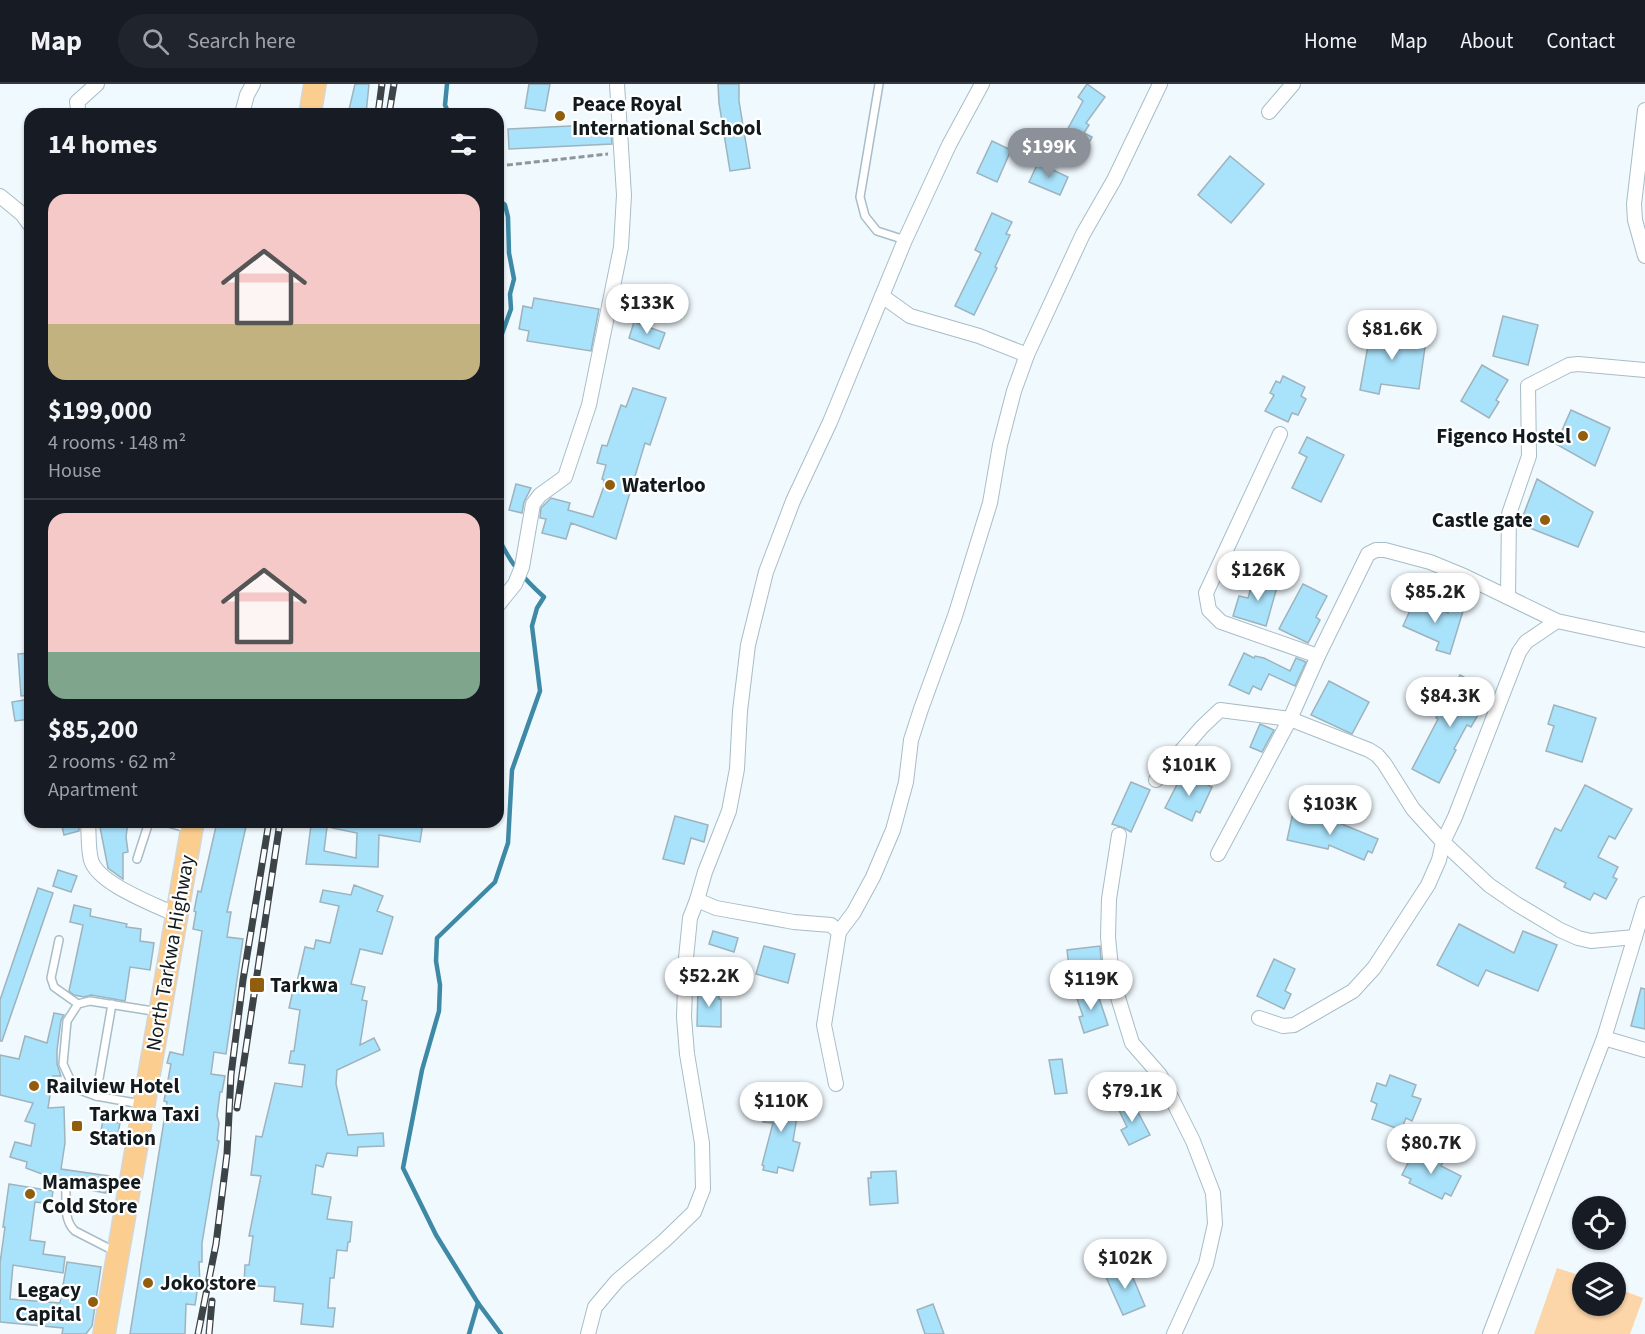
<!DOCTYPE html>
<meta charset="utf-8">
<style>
:root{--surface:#171b24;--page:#20242c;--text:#f1f3f6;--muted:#9ea1a6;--line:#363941;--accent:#8c9099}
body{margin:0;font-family:"Source Sans 3",sans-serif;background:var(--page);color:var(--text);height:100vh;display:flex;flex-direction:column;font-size:22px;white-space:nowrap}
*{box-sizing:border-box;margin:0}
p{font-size:20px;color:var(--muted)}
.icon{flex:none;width:33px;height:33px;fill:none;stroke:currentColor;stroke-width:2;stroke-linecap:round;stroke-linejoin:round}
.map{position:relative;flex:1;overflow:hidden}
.drawer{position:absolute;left:24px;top:24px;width:480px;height:720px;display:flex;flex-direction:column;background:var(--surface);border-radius:18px;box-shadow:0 2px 4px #0004}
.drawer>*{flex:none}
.buttons{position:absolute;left:1572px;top:1112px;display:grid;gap:12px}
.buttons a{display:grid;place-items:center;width:54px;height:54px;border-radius:50%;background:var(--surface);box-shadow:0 2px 4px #0004;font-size:30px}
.price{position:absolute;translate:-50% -51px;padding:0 14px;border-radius:21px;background:#fff;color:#222;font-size:20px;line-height:39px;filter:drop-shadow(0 2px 3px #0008)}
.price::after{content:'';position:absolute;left:50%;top:36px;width:18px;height:14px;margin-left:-9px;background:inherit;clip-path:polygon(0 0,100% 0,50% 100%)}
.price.current{background:var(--accent);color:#fff}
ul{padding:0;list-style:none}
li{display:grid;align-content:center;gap:12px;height:318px;padding:0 24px}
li+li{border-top:2px solid var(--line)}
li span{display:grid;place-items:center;height:186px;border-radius:18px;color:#555}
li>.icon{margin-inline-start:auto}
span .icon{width:108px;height:108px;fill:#fffc;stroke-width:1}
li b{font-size:26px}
h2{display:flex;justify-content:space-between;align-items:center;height:72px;padding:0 24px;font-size:26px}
header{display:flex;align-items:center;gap:36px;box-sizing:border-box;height:84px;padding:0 30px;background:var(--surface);border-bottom:2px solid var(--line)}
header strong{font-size:28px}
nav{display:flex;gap:33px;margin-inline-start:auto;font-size:21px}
.search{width:420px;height:54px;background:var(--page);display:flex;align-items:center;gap:15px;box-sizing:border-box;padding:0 21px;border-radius:33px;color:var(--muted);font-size:22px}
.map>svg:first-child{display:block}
.green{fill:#fcd5a8}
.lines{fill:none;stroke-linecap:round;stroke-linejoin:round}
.stream{stroke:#3d89a6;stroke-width:4.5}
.building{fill:#a9e2fb;stroke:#9db3bd;stroke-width:1.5}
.lane-casing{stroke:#a7bdc7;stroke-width:10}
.street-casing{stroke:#a7bdc7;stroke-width:16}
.primary-casing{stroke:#d4d6d6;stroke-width:24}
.path{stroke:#8d969a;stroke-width:3;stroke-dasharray:6 3;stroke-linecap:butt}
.lane{stroke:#fff;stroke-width:7}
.street{stroke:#fff;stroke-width:14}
.primary{stroke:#fbcd8e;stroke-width:21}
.rail-casing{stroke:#3c4448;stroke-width:7}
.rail{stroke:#fff;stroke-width:4.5;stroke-dasharray:14;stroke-linecap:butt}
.poi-dot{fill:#915d0f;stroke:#fff;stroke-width:2}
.labels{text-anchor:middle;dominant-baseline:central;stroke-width:4.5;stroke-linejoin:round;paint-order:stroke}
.poi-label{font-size:21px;font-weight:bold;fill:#121a1e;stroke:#fff;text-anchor:start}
.street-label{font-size:21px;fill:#121a1e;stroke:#fff}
</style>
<header>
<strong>Map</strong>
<div class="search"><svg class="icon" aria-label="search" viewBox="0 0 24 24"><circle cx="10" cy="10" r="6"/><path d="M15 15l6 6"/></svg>Search here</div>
<nav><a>Home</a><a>Map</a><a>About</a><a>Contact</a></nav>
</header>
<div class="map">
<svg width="1645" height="1250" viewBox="0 0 1645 1250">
<rect width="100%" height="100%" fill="#f0f9fe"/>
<path class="green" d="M1557 1184 1582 1192V1221H1616V1204L1643 1214 1630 1250H1534Z"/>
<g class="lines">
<g class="stream">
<path d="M447 0 445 21 449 30"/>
<path d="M498 115 505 121 508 133 509 169 514 195 510 210 511 225 499 258 498 268"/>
<path d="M498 452C508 477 524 495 544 513L537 524 532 542 540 607 512 686 508 759 495 798 437 854 436 877 440 901 439 927 422 986 403 1084 436 1151 478 1219 501 1250"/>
<path d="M469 1250 478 1219"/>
</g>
</g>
<g class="building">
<path d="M355 0H369L366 30H348Z"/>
<path d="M529 0H550L545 27 525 24Z"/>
<path d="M718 0H739V17L750 84 730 87 719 19Z"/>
<path d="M1087 0 1105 13 1086 39 1089 41 1084 49 1092 53 1081 73 1059 61 1083 17 1078 13Z"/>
<path d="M611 40 612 60 509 65 508 45Z"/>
<path d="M992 57 1011 66 997 98 977 89Z"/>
<path d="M1230 72 1264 100 1231 139 1198 111Z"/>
<path d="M1038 79 1068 93 1060 111 1029 98Z"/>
<path d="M992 129 1012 138 1006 150 1010 151 995 183 997 184 974 231 955 222 981 169 975 166Z"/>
<path d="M534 214 599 225 591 267 527 257 529 247 519 245 523 222 532 224Z"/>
<path d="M1503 232 1538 241 1528 281 1493 272Z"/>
<path d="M634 238 665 249 659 265 629 254Z"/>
<path d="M1372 239 1391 242 1389 251 1426 256 1419 305 1381 300 1379 310 1360 306Z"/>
<path d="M1482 281 1508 296 1496 316 1499 318 1489 334 1461 317Z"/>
<path d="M1283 292 1305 303 1301 312 1306 315 1298 331 1292 329 1288 338 1265 327 1274 311 1270 309 1276 297 1280 299Z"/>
<path d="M633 304 666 314 650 361 645 359 616 455 571 439 566 455 542 449 546 435 540 434 541 424 551 414 570 419 568 426 593 433 604 402V396L602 395 606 381 597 379 602 361 607 362 621 321 626 323Z"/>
<path d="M1571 326 1610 344 1595 382 1556 360Z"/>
<path d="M1307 353 1344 371 1321 418 1292 404 1307 373 1299 369Z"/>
<path d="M1537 395 1593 428 1578 463 1520 440Z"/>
<path d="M516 400 531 404 524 418 522 429 509 426Z"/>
<path d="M1268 492 1279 496 1266 542 1233 532 1239 512 1248 514 1254 494 1267 497Z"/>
<path d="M1303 500 1327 512 1316 533 1320 536 1308 559 1279 545Z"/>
<path d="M1416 513 1448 529 1450 523 1463 527 1450 570 1436 566 1439 558 1403 542Z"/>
<path d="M30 569V611L21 612 18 570Z"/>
<path d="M1244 569 1254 574 1255 572 1264 574 1290 587 1296 574 1306 578 1295 602 1269 590 1261 606 1253 602 1249 610 1229 601Z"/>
<path d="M1460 591 1487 606 1478 622 1482 624 1471 643 1467 641 1454 665 1456 666 1439 699 1412 685 1438 635 1436 634Z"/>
<path d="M1329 597 1369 618 1352 650 1311 631Z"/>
<path d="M30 615V635L15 637 12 618Z"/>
<path d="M1554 621 1596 634 1582 678 1546 667 1554 642 1548 640Z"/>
<path d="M1260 640 1274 646 1262 668 1250 663Z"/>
<path d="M1183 689 1212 703 1200 729 1196 727 1192 737 1165 724Z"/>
<path d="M1131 698 1150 706 1131 748 1124 744 1112 740Z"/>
<path d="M1585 701 1632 725 1615 755 1609 752 1598 773 1618 783 1613 793 1617 795 1606 815 1594 809 1590 816 1564 803 1566 799 1536 784 1555 744 1561 747Z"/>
<path d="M1293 729 1337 738 1378 755 1372 769 1368 767 1364 776 1329 761 1328 765 1287 756Z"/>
<path d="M675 732 708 741 704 758 691 754 684 780 663 775Z"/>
<path d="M61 738H79V747L64 751Z"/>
<path d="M99 738H128L126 753 128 768 123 769V795L108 784Z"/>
<path d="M217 738H247L227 828H231L227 853 243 855 226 970 214 968 211 990 225 992 222 1008H220L217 1032 219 1039 217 1056 219 1057 202 1159V1178H199L200 1202H198L195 1221 186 1220 185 1250H130L167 1018 164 1017 171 980 167 979 170 968 183 971 202 847 193 845 196 828 194 827 198 807 201 808Z"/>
<path d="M333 738H423L420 758 379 751 378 783 306 780 311 741 327 743 324 767 356 774 357 749 332 744Z"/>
<path d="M58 786 77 792 71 808 53 802Z"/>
<path d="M354 801 383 812 377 827 393 833 382 870 360 865 351 900 365 903 362 916 367 917 360 961 374 954 380 966 337 986 336 1000 348 1051 383 1049 384 1062 358 1063 357 1072 327 1069 323 1083 316 1081 312 1110 331 1113 327 1135 352 1138 350 1158H348L347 1167 337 1166 334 1194H330L328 1224H335L333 1243 301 1240 303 1220 274 1217 275 1203 244 1201 245 1181H249L253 1152H249L261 1092 251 1091 256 1052 262 1053 275 999 302 1003 305 981 289 979 291 967H294L300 926 289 924 294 902H296L305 863 314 865 316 856 330 859 339 822 320 818 323 806 351 811Z"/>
<path d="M38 804 53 809 2 957H0V916Z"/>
<path d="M74 821 91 825 90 832 127 840 126 843 141 845 140 857 154 859 150 886 130 883 125 917 91 911 84 913 74 911 69 907 83 841 70 838Z"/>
<path d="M1459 840 1514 869 1523 847 1557 861 1538 907 1486 886 1478 902 1437 881Z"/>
<path d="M713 847 738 854 734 868 709 860Z"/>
<path d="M764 862 795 870 788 899 756 890Z"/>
<path d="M1100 862 1102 888 1070 892 1067 866Z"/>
<path d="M1274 875 1295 885 1285 907 1291 910 1284 925 1257 912Z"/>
<path d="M698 904H719V915H721V943L697 942Z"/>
<path d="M1641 904 1645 905V945L1631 942Z"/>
<path d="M1096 905 1108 941 1084 949 1079 933 1083 932 1076 912Z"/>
<path d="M54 929 64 931 61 936 57 966V980L61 992H53L48 1024 64 1023 65 1059 61 1085 109 1092 106 1109 79 1104 26 1084 27 1078 10 1073 15 1058 31 1062 35 1040 25 1037 33 1019 0 1011V971L19 975 25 952 47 959Z"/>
<path d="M1062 975 1067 1009 1055 1010 1049 976Z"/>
<path d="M1390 991 1416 1001 1412 1012 1421 1015 1412 1037 1406 1034 1401 1046 1372 1035 1377 1020 1371 1017 1377 999 1386 1002Z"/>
<path d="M768 1008 795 1012 793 1026 798 1027 793 1057 800 1059 793 1087 778 1083 777 1089 763 1086 764 1082 762 1081 773 1039 763 1038Z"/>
<path d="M1131 1015 1150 1051 1129 1061 1121 1046 1127 1043 1117 1022Z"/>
<path d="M103 1036 120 1039 117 1054 100 1052Z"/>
<path d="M1415 1065 1443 1078 1441 1082 1461 1092 1451 1112 1445 1109 1442 1115 1409 1099 1411 1095 1402 1091Z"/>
<path d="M896 1087 898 1119 870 1121 868 1094H871V1088Z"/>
<path d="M9 1100 53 1107 51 1120 35 1118 30 1156 45 1158 43 1170 65 1173 63 1189 13 1181 10 1215 60 1219 67 1178 101 1183 92 1242 86 1250H62L63 1244 0 1238V1179L5 1143H3Z"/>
<path d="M1128 1182 1145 1222 1123 1231 1105 1191Z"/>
<path d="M933 1220 944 1250H925L917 1226Z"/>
</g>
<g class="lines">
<g class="lane-casing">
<g id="lane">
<path d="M879 0 860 113 865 132 877 147 905 156"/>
<path d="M165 738 189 745"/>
<path d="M137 775 149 738"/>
<path d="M59 856 51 894 54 903 78 920"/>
<path d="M96 1012 112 920"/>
<path d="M141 1020 96 1012 74 1004 63 980 67 937 78 920 90 917 159 928"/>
<path d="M66 1106C66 1120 64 1137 75 1147L116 1168"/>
</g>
</g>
<g class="street-casing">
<g id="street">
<path d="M1645 26 1634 120 1635 136 1645 172"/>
<path d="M1269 28 1293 0"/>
<path d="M79 30 77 18 97 0"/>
<path d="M242 30 247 11 253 0"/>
<path d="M0 112 22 130 30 141"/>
<path d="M882 212 910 232 979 252 1027 271"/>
<path d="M1280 350 1206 509 1209 526 1221 538 1318 572"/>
<path d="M1508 513 1509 430 1529 372 1528 302 1569 281 1578 280 1645 286"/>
<path d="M498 521 515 500 522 483 533 420 540 411 565 393 589 321 621 163 624 111 617 0"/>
<path d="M1156 696 1202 643 1220 626 1290 635 1369 666 1377 671 1384 679 1413 725 1443 758 1489 801 1515 819 1560 846 1578 854 1591 857 1635 853"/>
<path d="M88 738C89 750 88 764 91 776 98 800 154 820 176 831"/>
<path d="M1119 751 1109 815 1108 853 1112 894 1132 959 1160 991 1193 1057 1213 1109 1215 1140 1206 1180 1174 1250"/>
<path d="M1218 770 1290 635 1318 572 1368 470 1376 466H1385L1430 478 1464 492 1557 537 1645 556"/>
<path d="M697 816 716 824 794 838 831 841 839 848 824 941 836 1000"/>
<path d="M839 848 854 828 873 793 893 746 906 698 911 656 921 625 955 532 990 419 1000 361 1014 307 1027 271 1083 150 1114 96 1160 0"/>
<path d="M1259 934 1283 942 1294 941 1353 907 1374 884 1428 801 1439 776 1443 758 1455 733 1519 568 1526 558 1557 537"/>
<path d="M1604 954 1645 966"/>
<path d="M588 1250 595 1223 617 1197 664 1157 694 1128 703 1105 702 1059 687 970 684 933 686 874 690 834 697 816 705 788 729 727 737 685 740 627 748 561 766 488 793 417 830 338 905 156 949 61 982 0"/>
<path d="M1490 1250 1604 954 1645 820"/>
</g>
</g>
<g class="primary-casing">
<g id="primary">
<path d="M310 30 315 0"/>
<path d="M104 1250 193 738"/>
</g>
</g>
<path class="path" d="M498 82 608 70"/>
<use href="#lane" class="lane"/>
<use href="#street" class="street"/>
<use href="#primary" class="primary"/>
<g class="rail-casing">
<g id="rail">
<path d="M378 30 382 0"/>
<path d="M389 30 394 0"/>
<path d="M237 1024 280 738"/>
<path d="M198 1250 216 1160 227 1070 231 991 243 896 269 738"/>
<path d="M209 1250 212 1217"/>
</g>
</g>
<use href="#rail" class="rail"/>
</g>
<g class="poi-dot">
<circle cx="560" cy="32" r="6"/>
<circle cx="1583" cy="352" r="6"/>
<circle cx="610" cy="401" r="6"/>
<circle cx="1545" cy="436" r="6"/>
<rect x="249" y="893" width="16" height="16" rx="3"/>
<circle cx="34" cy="1002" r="6"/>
<rect x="71" y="1036" width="12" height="12" rx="3"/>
<circle cx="30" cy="1110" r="6"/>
<circle cx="148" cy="1199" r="6"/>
<circle cx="93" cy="1218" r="6"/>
</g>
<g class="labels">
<g class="poi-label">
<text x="572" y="20">Peace Royal<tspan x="572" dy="24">International School</tspan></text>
<text x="1571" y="352" text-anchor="end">Figenco Hostel</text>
<text x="622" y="401">Waterloo</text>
<text x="1533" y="436" text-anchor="end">Castle gate</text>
<text x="270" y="901">Tarkwa</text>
<text x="46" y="1002">Railview Hotel</text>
<text x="89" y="1030">Tarkwa Taxi<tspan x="89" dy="24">Station</tspan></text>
<text x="42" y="1098">Mamaspee<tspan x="42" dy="24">Cold Store</tspan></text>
<text x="160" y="1199">Joko store</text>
<text x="81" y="1206" text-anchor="end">Legacy<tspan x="81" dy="24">Capital</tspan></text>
</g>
<g class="street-label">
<text transform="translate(170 869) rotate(-80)">North Tarkwa Highway</text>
</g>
</g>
</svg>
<div class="buttons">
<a><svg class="icon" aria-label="locate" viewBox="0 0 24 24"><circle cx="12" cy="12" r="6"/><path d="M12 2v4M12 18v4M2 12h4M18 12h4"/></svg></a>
<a><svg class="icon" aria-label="layers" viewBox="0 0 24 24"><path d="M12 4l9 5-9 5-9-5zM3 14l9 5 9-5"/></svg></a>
</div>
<b class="price current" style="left:1049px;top:95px">$199K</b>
<b class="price" style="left:647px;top:251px">$133K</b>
<b class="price" style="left:1392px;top:277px">$81.6K</b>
<b class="price" style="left:1258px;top:518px">$126K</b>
<b class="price" style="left:1435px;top:540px">$85.2K</b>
<b class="price" style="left:1450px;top:644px">$84.3K</b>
<b class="price" style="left:1189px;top:713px">$101K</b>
<b class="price" style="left:1330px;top:752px">$103K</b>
<b class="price" style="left:709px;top:924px">$52.2K</b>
<b class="price" style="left:1091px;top:927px">$119K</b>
<b class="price" style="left:1132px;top:1039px">$79.1K</b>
<b class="price" style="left:781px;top:1049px">$110K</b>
<b class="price" style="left:1431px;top:1091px">$80.7K</b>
<b class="price" style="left:1125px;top:1206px">$102K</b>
<section class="drawer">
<h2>14 homes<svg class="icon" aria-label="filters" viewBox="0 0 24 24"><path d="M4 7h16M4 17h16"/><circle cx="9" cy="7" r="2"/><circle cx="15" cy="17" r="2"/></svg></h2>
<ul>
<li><span style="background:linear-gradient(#f6c9c9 70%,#c2b280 0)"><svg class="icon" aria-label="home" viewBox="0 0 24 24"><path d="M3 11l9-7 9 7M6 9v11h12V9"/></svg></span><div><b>$199,000</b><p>4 rooms · 148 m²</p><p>House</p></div></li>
<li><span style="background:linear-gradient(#f6c9c9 75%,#7fa58c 0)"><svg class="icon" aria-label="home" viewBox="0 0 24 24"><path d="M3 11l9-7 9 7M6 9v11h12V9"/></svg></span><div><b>$85,200</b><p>2 rooms · 62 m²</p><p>Apartment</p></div></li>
</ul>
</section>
</div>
